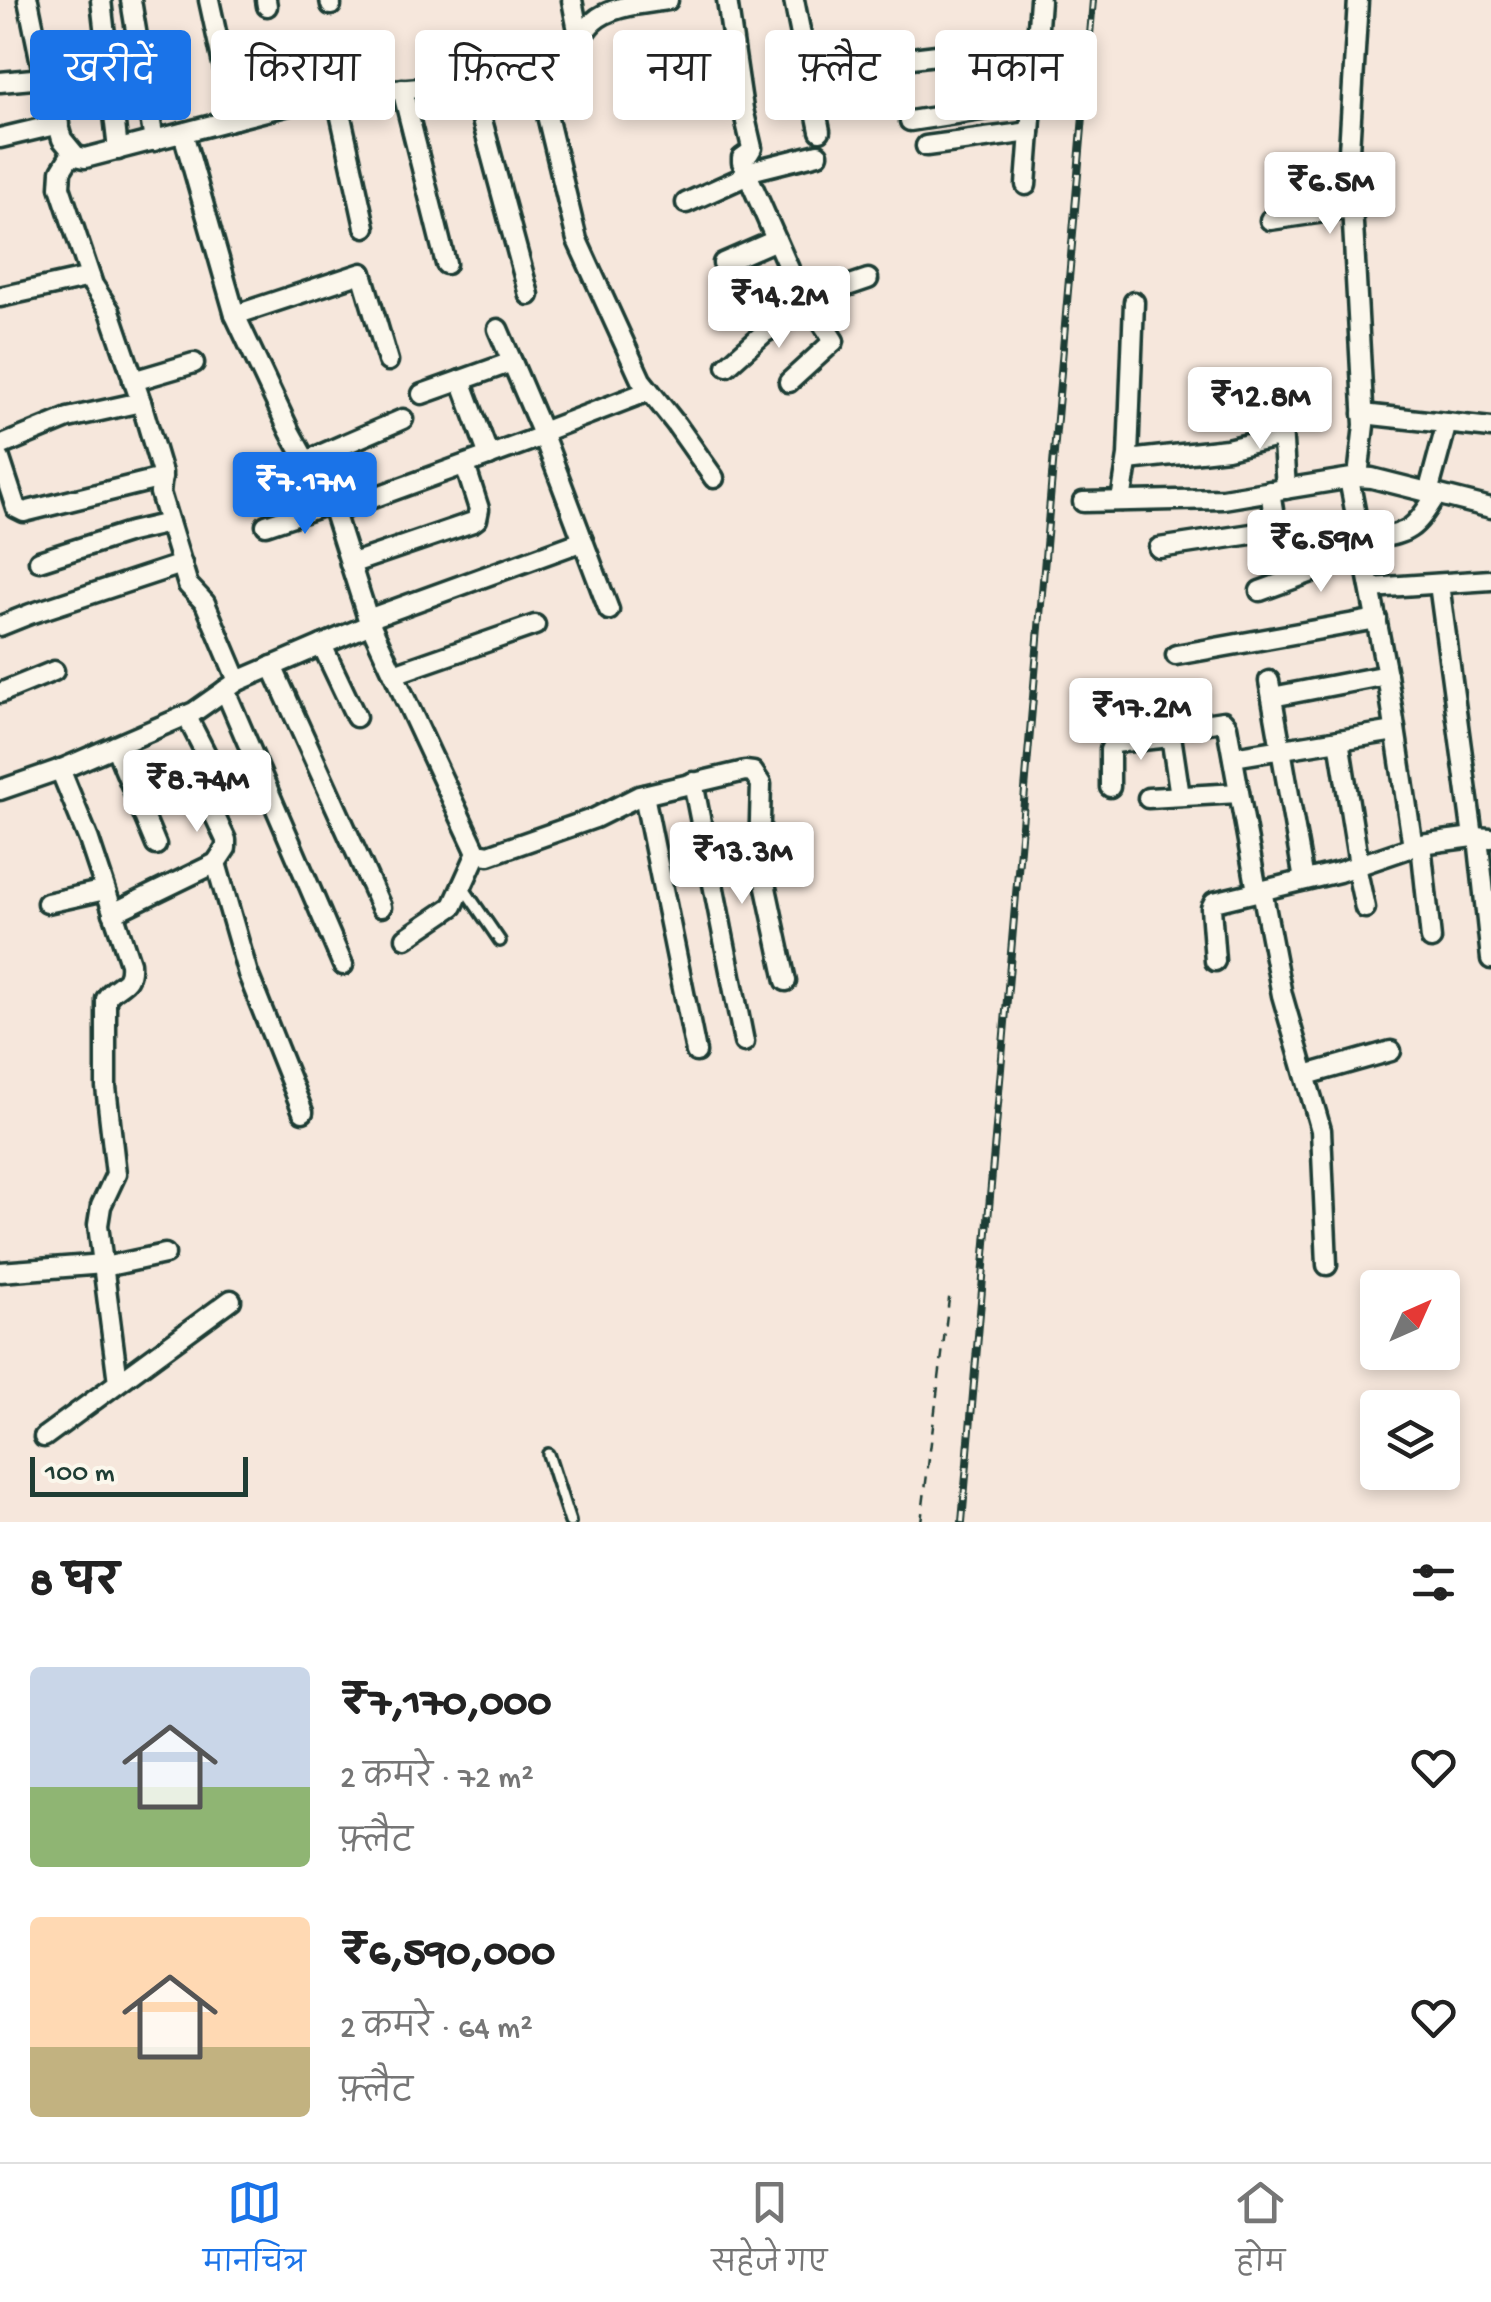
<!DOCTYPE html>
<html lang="hi">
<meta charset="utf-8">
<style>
:root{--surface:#fff;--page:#f2f2f2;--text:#222;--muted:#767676;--line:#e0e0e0;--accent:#1a73e8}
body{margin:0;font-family:"Gochi Hand","Playpen Sans Deva",sans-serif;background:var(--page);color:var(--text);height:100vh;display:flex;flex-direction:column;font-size:38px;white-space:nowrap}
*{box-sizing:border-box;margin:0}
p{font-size:32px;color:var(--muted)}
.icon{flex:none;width:55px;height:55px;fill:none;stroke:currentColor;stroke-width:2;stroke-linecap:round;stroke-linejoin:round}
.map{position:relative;height:1522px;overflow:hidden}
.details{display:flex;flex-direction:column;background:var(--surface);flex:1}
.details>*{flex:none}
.banner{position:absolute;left:30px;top:30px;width:1432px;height:90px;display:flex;gap:20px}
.needle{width:65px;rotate:45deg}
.controls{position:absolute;left:1360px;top:1270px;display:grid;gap:20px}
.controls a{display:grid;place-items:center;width:100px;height:100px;border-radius:10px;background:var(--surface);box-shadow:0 5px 15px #0003;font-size:50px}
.scale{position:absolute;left:30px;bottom:25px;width:218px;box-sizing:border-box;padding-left:10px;border:5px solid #1f3d34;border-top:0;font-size:28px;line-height:35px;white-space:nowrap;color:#1f3d34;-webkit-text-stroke:8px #fbf7ec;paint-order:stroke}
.price{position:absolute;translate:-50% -85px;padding:0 22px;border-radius:10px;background:#fff;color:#222;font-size:32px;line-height:65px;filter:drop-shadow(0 2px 5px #0008)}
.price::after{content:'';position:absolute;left:50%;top:60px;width:30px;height:22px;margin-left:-15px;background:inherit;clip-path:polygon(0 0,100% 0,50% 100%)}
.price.on{background:var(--accent);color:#fff}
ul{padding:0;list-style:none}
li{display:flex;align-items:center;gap:30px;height:250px;padding:0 30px}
li span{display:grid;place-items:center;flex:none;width:280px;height:200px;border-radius:10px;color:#555}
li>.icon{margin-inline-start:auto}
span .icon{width:120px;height:120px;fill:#fffc;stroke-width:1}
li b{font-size:42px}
h2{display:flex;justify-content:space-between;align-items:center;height:120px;padding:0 30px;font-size:42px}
.tag{padding:0 35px;border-radius:10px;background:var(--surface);box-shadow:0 5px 15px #0003;font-size:35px;line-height:90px}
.tag.on{background:var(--accent);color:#fff}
.tabs{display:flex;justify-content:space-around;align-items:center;height:140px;border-top:2px solid var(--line);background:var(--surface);font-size:28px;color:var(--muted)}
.tabs a{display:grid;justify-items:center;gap:5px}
.tabs .on{color:var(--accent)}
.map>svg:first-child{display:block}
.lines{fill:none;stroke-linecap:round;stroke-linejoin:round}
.lane-casing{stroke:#1f3d34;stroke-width:16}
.street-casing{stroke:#1f3d34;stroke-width:25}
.path{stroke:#1f3d34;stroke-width:2.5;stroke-dasharray:10 8;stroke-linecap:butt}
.lane{stroke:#fbf7ec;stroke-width:9}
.street{stroke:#fbf7ec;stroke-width:18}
.rail-casing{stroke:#1f3d34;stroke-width:8}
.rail{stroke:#fbf7ec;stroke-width:4;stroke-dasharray:11;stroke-linecap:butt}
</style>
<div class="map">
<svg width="1491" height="1522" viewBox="0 0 1491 1522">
<rect width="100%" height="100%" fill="#f6e7dc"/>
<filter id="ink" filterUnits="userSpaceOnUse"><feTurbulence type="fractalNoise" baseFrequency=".01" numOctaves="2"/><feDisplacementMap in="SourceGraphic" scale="20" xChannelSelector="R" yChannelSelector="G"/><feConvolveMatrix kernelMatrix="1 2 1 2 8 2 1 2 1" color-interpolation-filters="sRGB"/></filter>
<g filter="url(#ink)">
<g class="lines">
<g class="lane-casing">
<g id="lane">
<path d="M463 887 500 941"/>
<path d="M548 1454 570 1522"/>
</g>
</g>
<g class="street-casing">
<g id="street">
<path d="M28 0 44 78 62 139 76 156 85 158 324 96 550 77C571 65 576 38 593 22 611 5 645 4 668 0"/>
<path d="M101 0 118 150"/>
<path d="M131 0 154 141"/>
<path d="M209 0 235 119"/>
<path d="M266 0 267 6"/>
<path d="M330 0 331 5"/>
<path d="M572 0 580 41"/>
<path d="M727 0 743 109 752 148 749 153 742 158V162L793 278 834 341 789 382"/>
<path d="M794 0 820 131"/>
<path d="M1358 0 1349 151 1364 425 1358 477"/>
<path d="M895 60 1037 43"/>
<path d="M538 78 577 240 641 380 676 424 714 478"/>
<path d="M0 82 44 78"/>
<path d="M472 83 529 295"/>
<path d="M402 89 446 264"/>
<path d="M336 94 365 227"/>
<path d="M910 121 1033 102"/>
<path d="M183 133 235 315 290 432 334 512 368 619 477 853 489 855 595 818 639 796 745 771 753 772 761 784 759 855 786 981"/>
<path d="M0 138 59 124"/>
<path d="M926 146 1030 132"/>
<path d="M72 153 61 171 60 187 93 285 110 311 141 402 162 473 160 493 188 585 205 603 238 681"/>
<path d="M746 172 818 154"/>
<path d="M1026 185 1040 0"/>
<path d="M686 203 748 175"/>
<path d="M1270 220 1352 208"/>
<path d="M723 263 776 240"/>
<path d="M0 297 90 277"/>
<path d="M806 300 868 279"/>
<path d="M235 315 362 273 388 361"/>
<path d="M498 329 542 432 609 610"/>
<path d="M727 366 764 333 811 306"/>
<path d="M461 380 489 456"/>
<path d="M133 381 194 363"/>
<path d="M422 394 512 362"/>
<path d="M1281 411 1286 489"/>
<path d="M1363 414 1491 428"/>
<path d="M542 432 649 391"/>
<path d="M0 446 68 418 141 402"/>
<path d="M0 459 16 508 24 512 162 478"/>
<path d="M1128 460 1227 449 1282 436"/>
<path d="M306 461 403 419"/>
<path d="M1349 479 1387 675 1413 847"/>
<path d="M1428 493 1447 423"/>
<path d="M1121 501 1128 456 1134 302"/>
<path d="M1083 502 1223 499 1358 477 1372 478 1491 508"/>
<path d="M334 512 543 436"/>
<path d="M266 525 329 504"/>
<path d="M1362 541C1407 532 1411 536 1436 495"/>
<path d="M1159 548 1271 531 1275 523 1270 491"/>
<path d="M39 561 130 532 169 523"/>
<path d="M350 564 473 522 477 519 479 509 465 465"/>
<path d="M1439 584 1473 837"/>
<path d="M1371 588 1491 580"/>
<path d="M1260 591 1364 553"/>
<path d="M368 619 583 541"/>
<path d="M0 626 30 614 182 564"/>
<path d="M322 645 356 717"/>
<path d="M1176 655 1377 619"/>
<path d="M272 666 381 907"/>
<path d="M394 674 535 625"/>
<path d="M1269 681 1304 880"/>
<path d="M225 690 343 965"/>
<path d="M0 693 54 671"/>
<path d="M1272 697 1387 675"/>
<path d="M1339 740 1359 865"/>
<path d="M115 746 156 845"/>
<path d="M1233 757 1395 731"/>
<path d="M60 769 89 840 130 963C132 988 116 982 106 999V1087L116 1174 101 1206 98 1225 118 1382"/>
<path d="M693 782 744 1042"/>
<path d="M1110 787V750L1114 743 1170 737"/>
<path d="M0 790 64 768 194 712 238 681 371 624"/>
<path d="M644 795 696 1052"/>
<path d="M1180 796 1170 729 1223 721 1227 726 1257 891"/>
<path d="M1148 798 1239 793"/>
<path d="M1478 837 1491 959"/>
<path d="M1421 844 1431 939"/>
<path d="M216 863 248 974 303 1112"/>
<path d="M1356 866 1365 908"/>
<path d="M1262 890 1282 995 1321 1130 1327 1265"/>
<path d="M47 903 105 890"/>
<path d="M113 913 216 863 226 848V840L205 795 208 763 206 754 186 715"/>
<path d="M406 938 453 906 477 853"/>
<path d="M1215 961 1211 908 1214 902 1339 872 1421 844 1473 837 1491 838"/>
<path d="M1306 1075 1391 1051"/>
<path d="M104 1267 165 1254"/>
<path d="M0 1272 104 1264"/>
<path d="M44 1437 231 1300"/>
</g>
</g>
<path class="path" d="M921 1522 950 1291"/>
<use href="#lane" class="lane"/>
<use href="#street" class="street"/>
<g class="rail-casing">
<path id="rail" d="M962 1522 1093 0"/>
</g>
<use href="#rail" class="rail"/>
</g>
</g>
</svg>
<div class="controls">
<a><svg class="needle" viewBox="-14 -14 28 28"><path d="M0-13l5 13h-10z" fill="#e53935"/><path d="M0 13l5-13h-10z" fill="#767676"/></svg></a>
<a><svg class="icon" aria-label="layers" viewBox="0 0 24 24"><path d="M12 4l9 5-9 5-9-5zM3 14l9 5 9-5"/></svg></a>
</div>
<div class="scale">100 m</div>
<b class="price" style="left:1330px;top:237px">₹6.5M</b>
<b class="price" style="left:779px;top:351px">₹14.2M</b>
<b class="price" style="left:1260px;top:452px">₹12.8M</b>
<b class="price on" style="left:305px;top:537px">₹7.17M</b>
<b class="price" style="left:1321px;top:595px">₹6.59M</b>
<b class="price" style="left:1141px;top:763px">₹17.2M</b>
<b class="price" style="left:197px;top:835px">₹8.74M</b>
<b class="price" style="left:742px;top:907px">₹13.3M</b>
<div class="banner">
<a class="tag on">खरीदें</a>
<a class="tag">किराया</a>
<a class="tag">फ़िल्टर</a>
<a class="tag">नया</a>
<a class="tag">फ़्लैट</a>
<a class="tag">मकान</a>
</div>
</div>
<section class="details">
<h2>8 घर<svg class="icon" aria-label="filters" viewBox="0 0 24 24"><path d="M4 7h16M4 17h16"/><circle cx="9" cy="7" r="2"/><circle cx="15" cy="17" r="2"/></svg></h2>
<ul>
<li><span style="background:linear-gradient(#c9d6e8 60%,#8fb573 0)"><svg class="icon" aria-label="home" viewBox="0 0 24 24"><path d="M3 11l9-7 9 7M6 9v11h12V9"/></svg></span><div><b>₹7,170,000</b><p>2 कमरे · 72 m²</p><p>फ़्लैट</p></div><svg class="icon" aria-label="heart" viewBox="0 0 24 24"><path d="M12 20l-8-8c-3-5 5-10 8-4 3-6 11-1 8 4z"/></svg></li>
<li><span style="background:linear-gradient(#ffd9b3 65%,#c2b280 0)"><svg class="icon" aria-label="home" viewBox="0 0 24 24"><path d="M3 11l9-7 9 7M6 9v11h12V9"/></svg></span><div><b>₹6,590,000</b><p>2 कमरे · 64 m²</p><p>फ़्लैट</p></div><svg class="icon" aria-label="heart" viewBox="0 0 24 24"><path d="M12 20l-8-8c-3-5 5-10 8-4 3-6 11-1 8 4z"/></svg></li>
</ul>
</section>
<nav class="tabs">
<a class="on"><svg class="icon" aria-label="map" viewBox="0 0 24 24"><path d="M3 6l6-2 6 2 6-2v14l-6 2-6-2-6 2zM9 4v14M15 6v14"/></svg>मानचित्र</a>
<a><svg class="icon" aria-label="saved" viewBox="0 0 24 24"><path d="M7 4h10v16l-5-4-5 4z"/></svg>सहेजे गए</a>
<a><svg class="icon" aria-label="home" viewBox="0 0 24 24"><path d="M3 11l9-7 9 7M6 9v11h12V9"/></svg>होम</a>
</nav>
